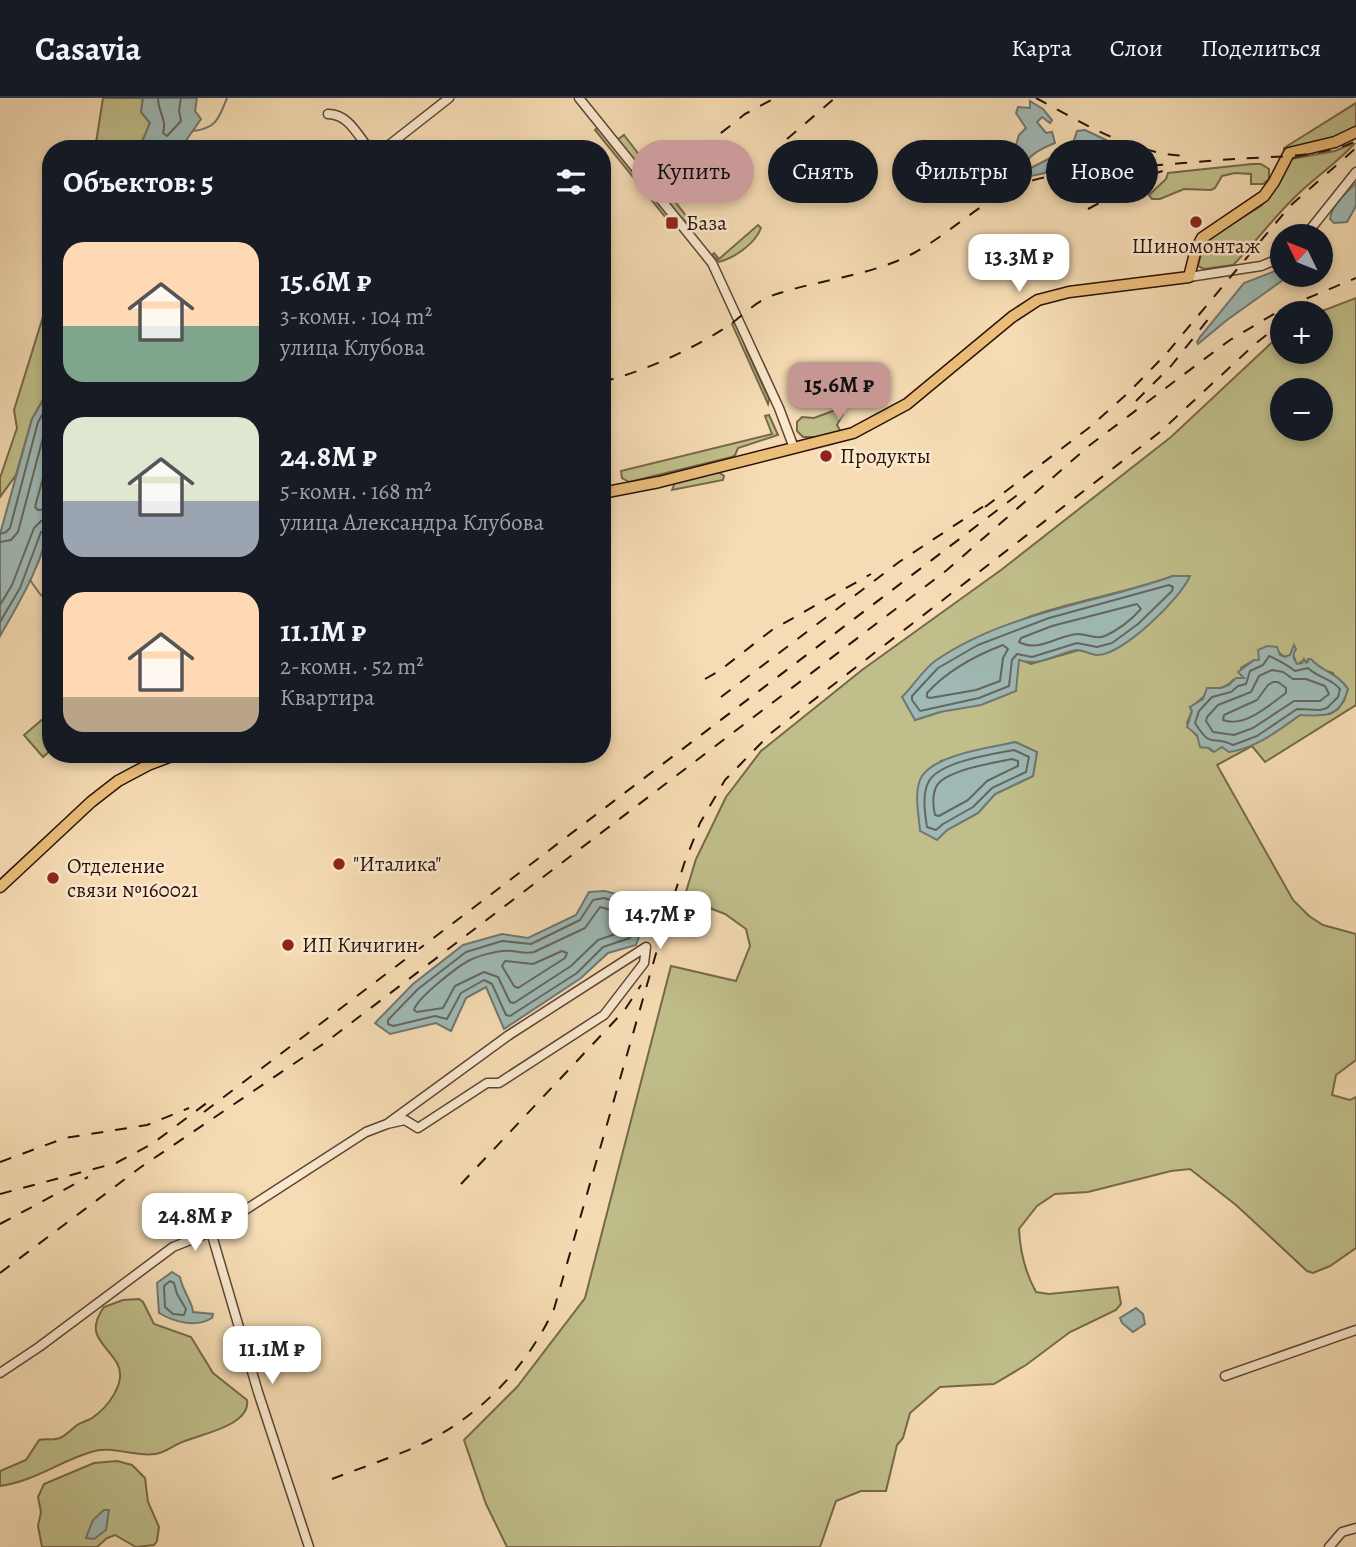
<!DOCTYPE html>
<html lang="ru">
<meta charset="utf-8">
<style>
:root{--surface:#171b24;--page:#20242c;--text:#f1f3f6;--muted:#9ea1a6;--line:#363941;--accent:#c59692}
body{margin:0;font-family:Alegreya,serif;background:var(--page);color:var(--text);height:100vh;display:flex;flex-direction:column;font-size:26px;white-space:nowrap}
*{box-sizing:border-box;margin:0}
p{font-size:23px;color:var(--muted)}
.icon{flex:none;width:38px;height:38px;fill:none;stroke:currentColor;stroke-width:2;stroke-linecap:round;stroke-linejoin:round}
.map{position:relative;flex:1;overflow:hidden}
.panel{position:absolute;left:42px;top:42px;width:569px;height:623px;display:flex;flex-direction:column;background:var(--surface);border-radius:28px;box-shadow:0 4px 10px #0003}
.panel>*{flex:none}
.hud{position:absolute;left:632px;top:42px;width:618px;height:63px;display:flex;gap:14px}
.needle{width:46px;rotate:313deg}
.controls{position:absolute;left:1270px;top:126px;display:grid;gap:14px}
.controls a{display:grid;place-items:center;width:63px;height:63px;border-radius:50%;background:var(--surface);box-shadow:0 4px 10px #0003;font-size:35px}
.price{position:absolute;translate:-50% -60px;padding:0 16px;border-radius:14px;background:#fff;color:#222;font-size:23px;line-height:46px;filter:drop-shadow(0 2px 4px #0008)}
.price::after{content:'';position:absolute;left:50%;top:42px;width:21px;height:16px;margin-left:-10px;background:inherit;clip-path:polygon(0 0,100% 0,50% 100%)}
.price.current{background:var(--accent);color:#111}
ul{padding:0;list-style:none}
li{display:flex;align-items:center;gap:21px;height:175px;padding:0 21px}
li span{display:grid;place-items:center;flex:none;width:196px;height:140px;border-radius:21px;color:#555}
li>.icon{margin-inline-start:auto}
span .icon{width:84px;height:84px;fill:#fffc;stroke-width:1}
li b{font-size:30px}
h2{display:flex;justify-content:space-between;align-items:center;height:84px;padding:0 21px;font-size:30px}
.pill{padding:0 24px;border-radius:32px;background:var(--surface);box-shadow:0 4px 10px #0003;font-size:24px;line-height:63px}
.pill.current{background:var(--accent);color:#111}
header{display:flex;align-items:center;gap:42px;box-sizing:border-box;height:98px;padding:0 35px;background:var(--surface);border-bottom:2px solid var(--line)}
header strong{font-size:33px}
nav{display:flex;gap:38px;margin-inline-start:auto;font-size:24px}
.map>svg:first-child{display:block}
.green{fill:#c0bf8b;stroke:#76684a;stroke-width:2;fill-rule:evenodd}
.water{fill:#9fbab6;stroke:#717771;stroke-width:2}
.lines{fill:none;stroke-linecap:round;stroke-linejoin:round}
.shore{stroke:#656660;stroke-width:2}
.stream{stroke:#717771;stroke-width:2}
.minor-casing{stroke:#5e4434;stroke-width:11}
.major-casing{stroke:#2b120a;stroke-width:13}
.minor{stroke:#f9e8ce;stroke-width:8}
.major{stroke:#ebbe7a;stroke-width:10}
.rail{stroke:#2b120a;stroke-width:2;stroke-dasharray:12 12;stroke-linecap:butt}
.poi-dot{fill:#8f2418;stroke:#f9e8ce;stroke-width:2.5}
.labels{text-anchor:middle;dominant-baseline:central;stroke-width:5;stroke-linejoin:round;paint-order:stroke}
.poi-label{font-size:21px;fill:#2b120a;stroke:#f9e8ce;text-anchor:start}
</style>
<header>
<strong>Casavia</strong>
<nav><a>Карта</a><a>Слои</a><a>Поделиться</a></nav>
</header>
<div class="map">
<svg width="1356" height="1449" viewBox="0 0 1356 1449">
<rect width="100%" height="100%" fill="#f6dcb4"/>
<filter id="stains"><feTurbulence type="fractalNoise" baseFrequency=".00286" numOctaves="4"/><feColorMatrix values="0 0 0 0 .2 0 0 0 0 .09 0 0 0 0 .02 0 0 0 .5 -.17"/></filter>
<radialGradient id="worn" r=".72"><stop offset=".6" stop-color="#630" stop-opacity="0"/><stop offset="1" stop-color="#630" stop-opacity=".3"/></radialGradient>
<g class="green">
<path d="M103 0H143L141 14 150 25 139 51H95Z"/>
<path d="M1356 5V29L1341 39 1284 51V50Z"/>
<path d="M599 29 658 102 668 118 666 120 595 32Z"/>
<path d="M624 37 693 127 691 129 674 113 617 42Z"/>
<path d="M1352 46H1354C1337 65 1314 80 1296 98 1274 119 1255 145 1233 167L1204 171 1198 168 1204 143 1261 108 1271 96 1291 61 1335 53Z"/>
<path d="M1252 66H1261L1269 71V81L1263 86H1251V76L1235 75 1222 78 1215 90 1211 92 1184 91 1160 101H1152L1149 97 1166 81 1168 75Z"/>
<path d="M758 127 761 130C755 146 734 160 719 164L712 157 714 155 719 161Z"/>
<path d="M51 193V288L32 321 16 377 0 399V380L17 330 14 312Z"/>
<path d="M1356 200V607L1265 664 1252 648 1217 667 1293 802 1309 818 1323 827 1356 836V962L1336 977 1332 997 1350 1002 1356 999V1150L1330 1168 1313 1175 1307 1173 1236 1107 1190 1071 1171 1073 1088 1094 1055 1096 1037 1108 1019 1131C1020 1153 1025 1174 1036 1194L1049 1196 1118 1189 1121 1206 1116 1212 1070 1234 1026 1267 994 1286 940 1289 910 1315 903 1340 897 1347 886 1393H861L836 1403 820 1449H507L486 1406 464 1342 517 1289 585 1200 671 868 736 883 750 848 746 831 725 816 689 802 685 797 696 761 726 699 761 653 862 572 1001 472 1171 339 1283 234V254H1321V215H1317ZM1283 292H1321V331H1283ZM1173 478 1097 557 1079 552 1031 566 1019 561 940 614 915 622 934 564C970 544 1007 525 1047 513 1089 500 1132 493 1173 478ZM1278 554 1285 559 1293 556 1297 567 1304 562 1317 570 1333 575 1345 601 1338 611 1330 616 1300 617 1272 636 1234 653 1222 649 1212 653C1202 645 1195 637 1187 625L1192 613 1190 609C1199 605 1203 597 1210 594 1219 589 1227 590 1233 582L1245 580 1241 570 1254 562H1259L1260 557ZM1015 644 1037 654 1033 678 995 696 978 715 947 732 941 663Z"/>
<path d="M737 223 747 253 769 301 768 306 732 226Z"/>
<path d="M841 310 843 316 837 327 841 334 821 339H803L797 333V324L802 319 814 320Z"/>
<path d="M769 317 778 337 738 350 735 357 732 359 629 384 622 380 621 373 772 336 765 318Z"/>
<path d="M717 373 724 378 723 382 672 392 675 384Z"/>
<path d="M51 614V652L43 659 24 637Z"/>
<path d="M139 1201 143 1204 154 1226 191 1239 213 1275 247 1302C251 1327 202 1336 185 1343 175 1346 165 1355 155 1356 133 1359 112 1347 91 1354 58 1364 35 1383 0 1388V1373L26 1362 39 1342C46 1340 53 1343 60 1340 66 1337 72 1331 77 1327 82 1324 87 1323 92 1320 107 1310 128 1284 117 1265 105 1245 84 1237 104 1209L123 1202Z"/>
<path d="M117 1363 132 1367 145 1380 148 1404 159 1429 157 1443 154 1447 136 1449 115 1437 107 1440 97 1449H42L38 1428 41 1414 38 1399 44 1386 94 1365Z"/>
</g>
<g class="water">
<path d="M143 0H197L195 13 201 21 180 51H139L150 25 141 14Z"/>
<path d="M1030 3 1043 11 1052 22 1050 25 1042 19 1037 24 1046 35 1052 34 1055 45C1040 51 1028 57 1021 72L1010 67 1019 37 1026 30 1016 15 1018 9 1030 10Z"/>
<path d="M1085 32 1131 54V65L1097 67 1090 63 1086 54 1079 50 1074 42 1077 33Z"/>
<path d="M1060 55 1066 61 1056 72 1049 70 1045 75 1031 78 1027 72Z"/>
<path d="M1356 85V108L1347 124 1334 125 1330 121C1332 106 1346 95 1356 85Z"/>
<path d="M1283 170V177H1290L1227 222 1198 246 1197 244 1200 239 1244 185Z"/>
<path d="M51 288V418C45 461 22 500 0 538V436L32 321Z"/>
<path d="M1173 478H1190C1181 500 1123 557 1097 557 1090 557 1083 551 1076 552 1055 556 1040 569 1019 562L1016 593 981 607 940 614 915 622 902 599C913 588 923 572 935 563 1006 514 1095 506 1173 478Z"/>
<path d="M1294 547 1296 551C1292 557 1293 560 1297 566L1302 565 1304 561 1306 565 1308 564V561H1311C1322 574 1338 575 1348 591 1340 620 1325 618 1300 617 1279 632 1255 651 1229 654L1222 649 1214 654 1209 650 1200 649 1197 637 1187 629 1192 613 1190 609 1203 601 1207 590H1221L1229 587 1236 580H1244L1238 574 1254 562H1259L1258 552 1267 548 1277 549 1280 557 1285 559 1290 557Z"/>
<path d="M1015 644 1037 654 1033 678 995 696 978 715 947 732 937 742 920 733C919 717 913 692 922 678 937 656 990 650 1015 644Z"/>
<path d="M605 793 634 801 644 826 636 847 608 855 581 880 504 931 486 889 466 900 451 933 436 925 390 936 375 925 413 886 463 847 502 836 528 840 576 817 589 794Z"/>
<path d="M172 1174 180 1179C182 1192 193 1205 193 1214L213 1216 212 1220C196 1230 174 1224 159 1215L157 1185Z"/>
<path d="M1136 1210 1143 1216 1145 1226 1133 1234 1122 1225 1120 1220Z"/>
<path d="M104 1412H109L106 1432 94 1441 86 1440 93 1422Z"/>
</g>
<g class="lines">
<g class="shore">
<path d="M158 0C158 14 167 21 163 35L167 38 181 23 179 12 181 0"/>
<path d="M51 350 35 409 38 412 51 411"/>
<path d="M0 436 6 434 10 430 38 324 51 302"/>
<path d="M0 444 11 442 18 434 46 328 51 319"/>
<path d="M1169 487 1173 489 1172 493 1138 526 1112 545 1097 549 1077 545 1032 559 1017 556 1012 562 1009 588 979 600 920 613 912 602V598L938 570 978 547 1049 520Z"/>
<path d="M1137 506 1141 511C1132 521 1118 532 1105 538 1095 542 1088 536 1078 536 1057 537 1039 555 1019 544L1021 540 1052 528Z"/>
<path d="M0 507 12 487 34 430 41 423 51 421"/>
<path d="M0 524 20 490 41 434 51 430"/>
<path d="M1003 547 1008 551 1003 560 1000 583 976 592 930 600 927 599V595C948 572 974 558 1003 547Z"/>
<path d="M1269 558C1278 562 1287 567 1295 573L1308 570C1318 580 1331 580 1340 591L1338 599 1327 610 1320 612 1297 611 1257 638 1233 647C1210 636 1213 653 1195 625L1199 613 1212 599 1231 594 1238 588 1246 586 1250 573 1263 567Z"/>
<path d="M1272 572 1283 574 1293 581H1306L1325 588 1329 596 1320 603H1294L1253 630 1234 637 1213 634 1206 623 1207 619 1218 607 1251 594 1259 578Z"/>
<path d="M1273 584H1278L1286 590V595C1269 607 1245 630 1223 622L1224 617 1257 602 1268 587Z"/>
<path d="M1014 652 1029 659 1026 674 992 690 973 709 943 726 936 732 927 729C925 716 922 697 928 685 937 664 993 656 1014 652Z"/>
<path d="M1012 661 1018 663V668L987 683 968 702 939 718 935 717C933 708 932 698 936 689 944 672 994 665 1012 661Z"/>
<path d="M604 800 629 808 636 826 630 840 603 849 577 875 510 918 506 917 492 886 484 882 461 895 447 921 435 918 393 928 388 926V922L418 891 466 854 502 843 531 846 580 822 593 802Z"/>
<path d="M600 809 622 815 627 826 624 833 598 842 571 868 514 905 510 904 498 879 484 874 455 888 443 910 417 914 414 912C417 900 458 868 470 862 478 858 493 854 502 853 513 851 523 857 534 854L585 830Z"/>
<path d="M562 853 567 855 565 860 518 890 514 888 502 868 505 863 533 866Z"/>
<path d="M170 1183 174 1185 177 1196 186 1211 184 1217 173 1216 165 1209 164 1188Z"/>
</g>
<g class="stream">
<path d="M193 33C217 30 219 20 227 0"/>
<path d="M30 482 40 496 51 505"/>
</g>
<g class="minor-casing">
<g id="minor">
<path d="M579 0 712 165 779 310 794 350"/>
<path d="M328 16C348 16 357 36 369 51"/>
<path d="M384 51 449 0"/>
<path d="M1305 138 1356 74"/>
<path d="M1189 179 1261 168 1283 159"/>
<path d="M211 1134 258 1294 309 1449"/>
<path d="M0 1275 39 1249 173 1149 211 1134 366 1034 387 1026 405 1022 418 1030 487 985H499L604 917 644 865 646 849 509 937 387 1026"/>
<path d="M1225 1278 1356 1232"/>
<path d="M1329 1449 1342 1434 1356 1430"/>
</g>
</g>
<g class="major-casing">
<g id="major">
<path d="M602 395 659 384 853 335 907 306 1012 219 1038 202 1069 194 1189 179 1196 151 1202 140 1264 98 1274 84 1289 55 1335 44 1356 34"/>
<path d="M0 789 91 704 118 683 148 667 177 656"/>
</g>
</g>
<use href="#minor" class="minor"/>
<use href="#major" class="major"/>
<g class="rail">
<path d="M1036 0C1083 25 1131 56 1187 58"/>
<path d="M787 41 835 0"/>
<path d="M702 50 745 16 775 0"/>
<path d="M1088 111 1153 76 1166 72"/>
<path d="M602 284C645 273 691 252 728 228 742 218 754 205 771 198 815 182 872 178 914 155 958 131 994 89 1046 79 1073 73 1102 72 1130 69 1165 67 1201 63 1236 61 1275 58 1320 60 1356 43"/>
<path d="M1136 303 1171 268 1214 214"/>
<path d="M985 409 1090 329 1128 295 1166 256 1290 108 1356 50"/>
<path d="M705 581 719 573 772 532 871 476"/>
<path d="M721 599 899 464 993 402"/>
<path d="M204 1014 1024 392"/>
<path d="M0 1064 65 1040 147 1027 189 1010"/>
<path d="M461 1086 624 913 641 887"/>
<path d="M0 1096 116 1065 152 1046 208 1004"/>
<path d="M0 1126 88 1079"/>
<path d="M0 1175 141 1069 326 944 947 472 1090 347 1203 262 1230 242 1284 210 1356 180"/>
<path d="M332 1381C365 1368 401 1357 432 1341 486 1312 528 1266 554 1211L657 852 684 766 700 725 725 682 771 635 1160 334 1255 246 1283 224"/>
</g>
</g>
<g class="poi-dot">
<circle cx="1196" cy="124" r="7"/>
<rect x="665" y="118" width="14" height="14" rx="3.5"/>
<circle cx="826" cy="358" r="7"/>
<circle cx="339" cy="766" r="7"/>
<circle cx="53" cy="780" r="7"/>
<circle cx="288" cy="847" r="7"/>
</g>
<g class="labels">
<g class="poi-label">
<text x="686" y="125">База</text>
<text x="1196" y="148" text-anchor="middle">Шиномонтаж</text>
<text x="840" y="358">Продукты</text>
<text x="353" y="766">"Италика"</text>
<text x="67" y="768">Отделение<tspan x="67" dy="24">связи №160021</tspan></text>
<text x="302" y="847">ИП Кичигин</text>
</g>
</g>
<rect width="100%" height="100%" filter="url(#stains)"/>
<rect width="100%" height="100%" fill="url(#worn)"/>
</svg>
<div class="controls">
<a><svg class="needle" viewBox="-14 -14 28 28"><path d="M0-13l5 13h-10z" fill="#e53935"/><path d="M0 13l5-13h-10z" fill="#9ea1a6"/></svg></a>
<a>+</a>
<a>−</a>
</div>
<b class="price" style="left:1019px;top:196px">13.3M ₽</b>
<b class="price current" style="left:839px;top:324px">15.6M ₽</b>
<b class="price" style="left:660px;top:853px">14.7M ₽</b>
<b class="price" style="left:195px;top:1155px">24.8M ₽</b>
<b class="price" style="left:272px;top:1288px">11.1M ₽</b>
<div class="hud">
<a class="pill current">Купить</a>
<a class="pill">Снять</a>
<a class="pill">Фильтры</a>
<a class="pill">Новое</a>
</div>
<section class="panel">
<h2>Объектов: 5<svg class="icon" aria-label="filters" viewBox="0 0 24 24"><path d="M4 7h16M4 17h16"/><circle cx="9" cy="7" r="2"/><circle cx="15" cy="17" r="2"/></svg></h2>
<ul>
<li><span style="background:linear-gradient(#ffd9b3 60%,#7fa58c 0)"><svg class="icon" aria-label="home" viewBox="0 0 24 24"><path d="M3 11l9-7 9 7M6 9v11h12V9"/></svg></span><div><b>15.6M ₽</b><p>3-комн. · 104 m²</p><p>улица Клубова</p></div></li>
<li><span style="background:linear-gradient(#dfe7d0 60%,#9aa5b1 0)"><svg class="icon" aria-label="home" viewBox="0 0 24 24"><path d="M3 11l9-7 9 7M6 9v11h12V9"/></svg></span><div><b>24.8M ₽</b><p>5-комн. · 168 m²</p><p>улица Александра Клубова</p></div></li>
<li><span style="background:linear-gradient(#ffd9b3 75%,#b9a48a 0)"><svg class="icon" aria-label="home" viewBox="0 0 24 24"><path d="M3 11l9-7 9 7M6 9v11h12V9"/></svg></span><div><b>11.1M ₽</b><p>2-комн. · 52 m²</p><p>Квартира</p></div></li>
</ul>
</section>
</div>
